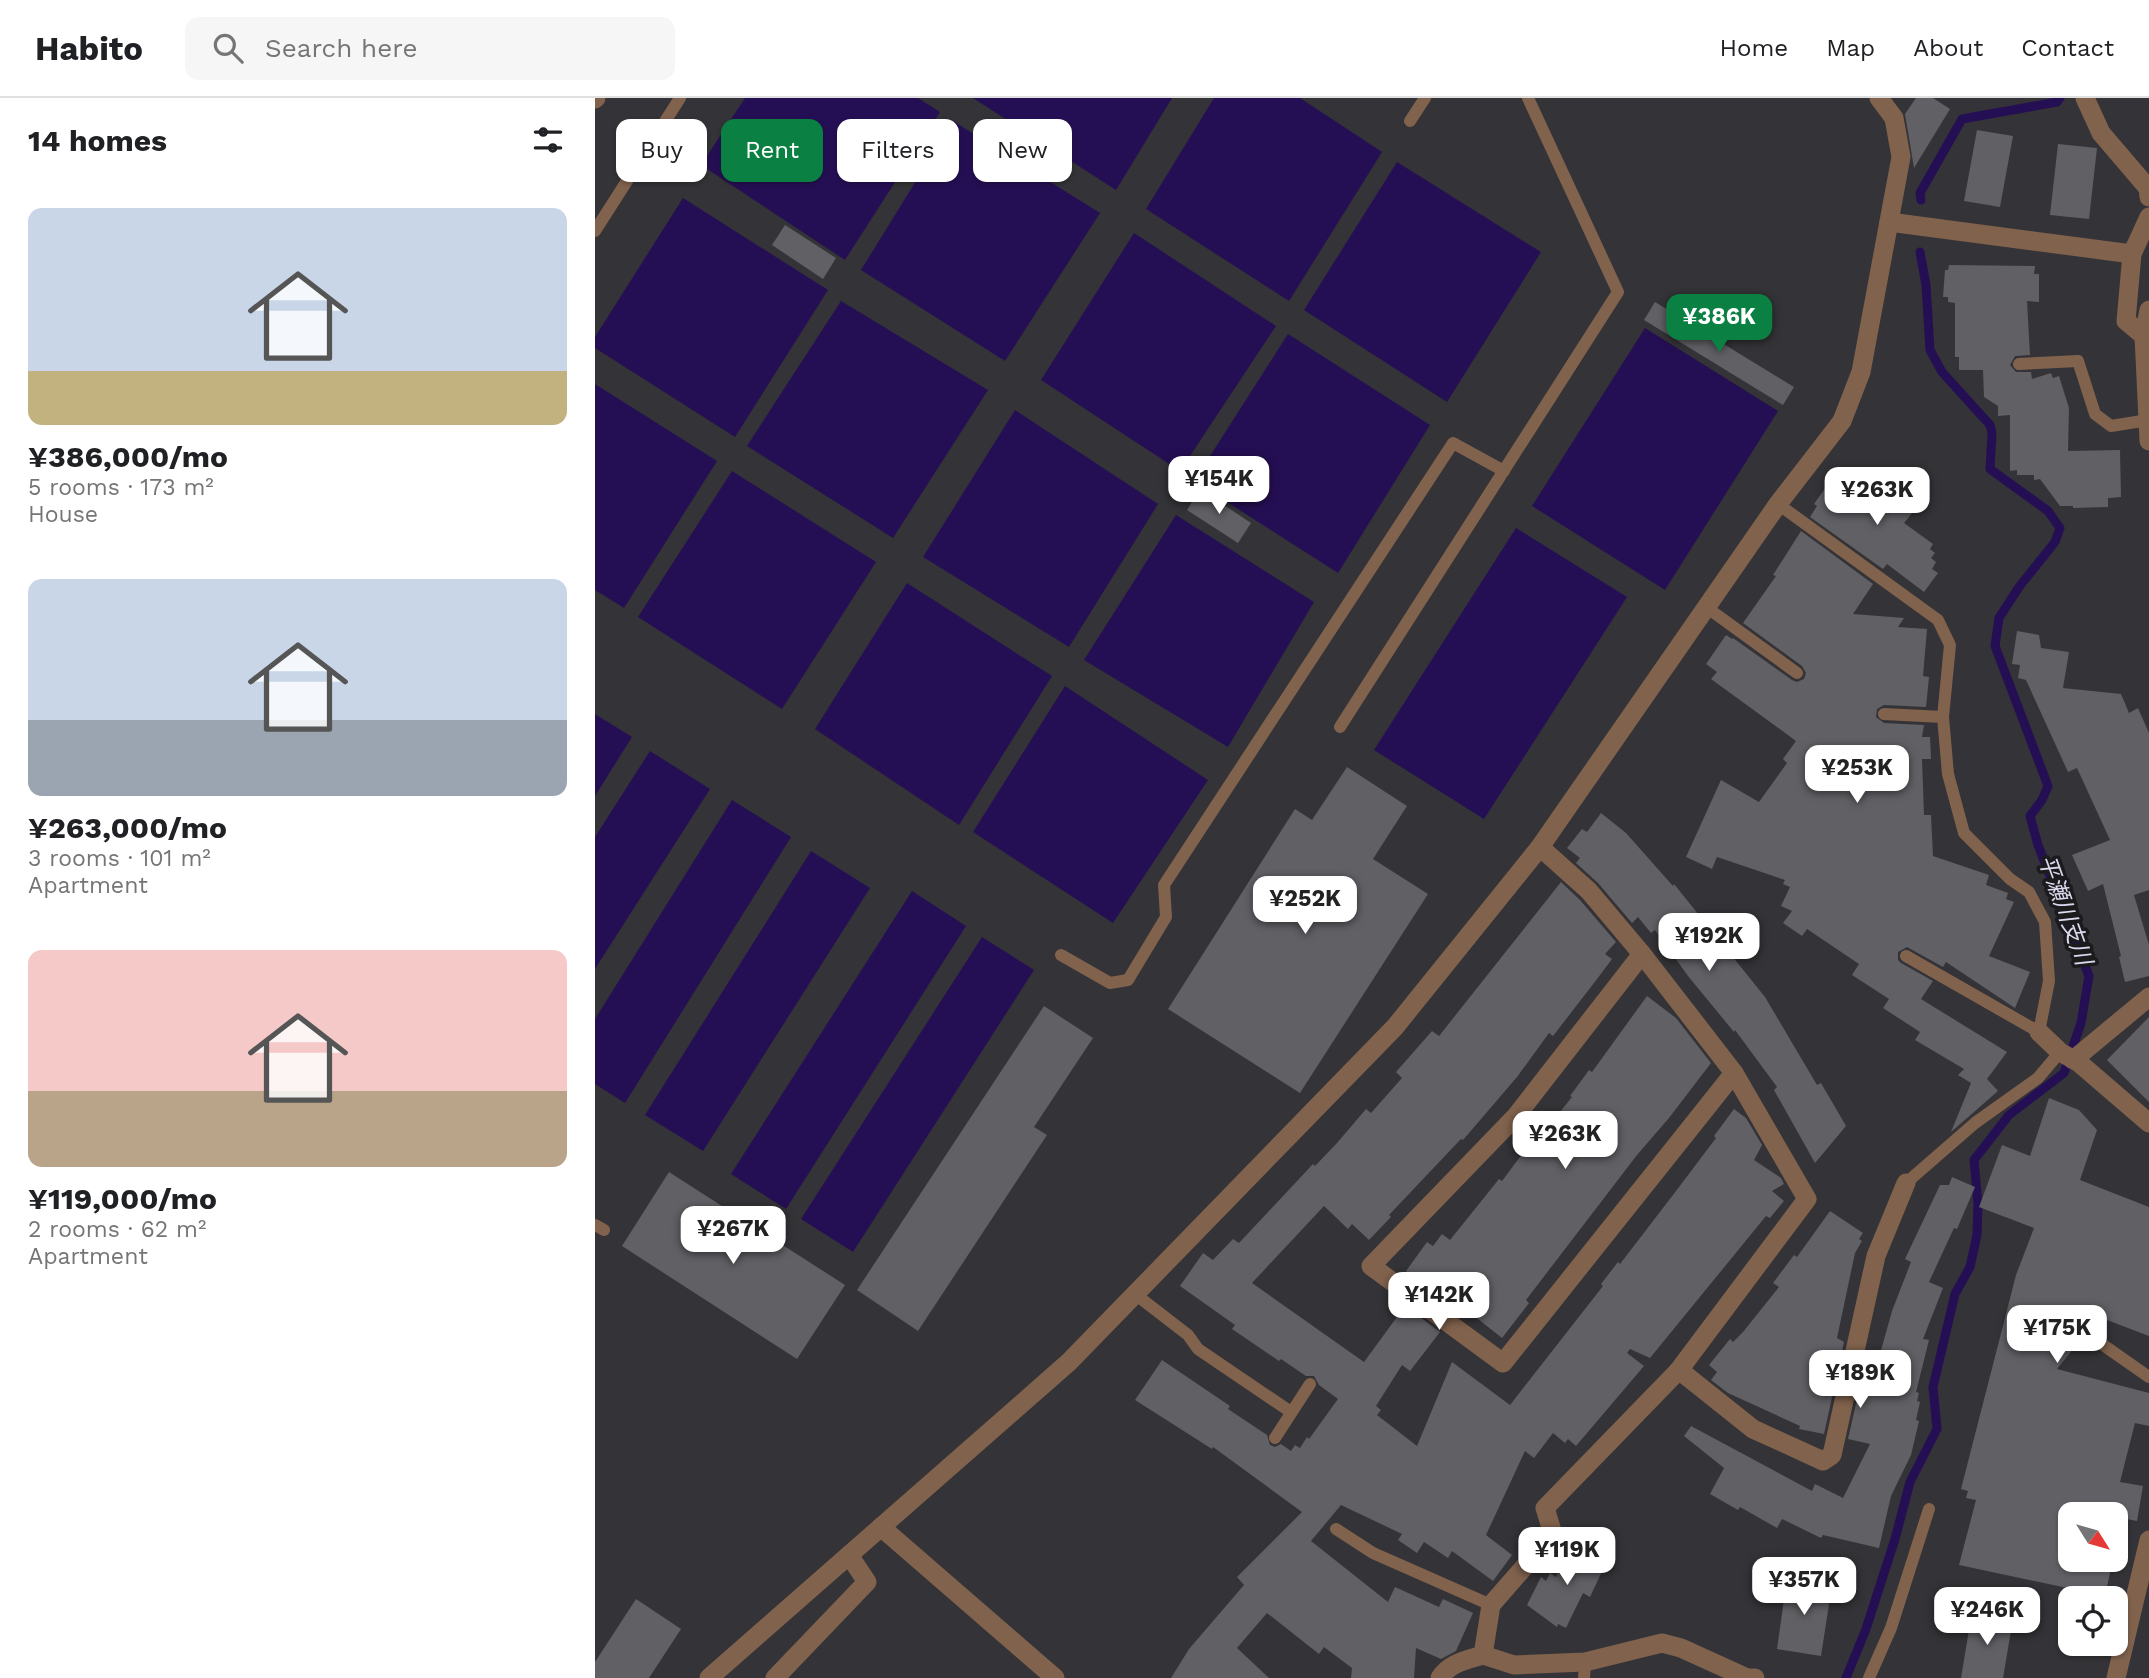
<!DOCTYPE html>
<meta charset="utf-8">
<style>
:root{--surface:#fff;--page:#f6f6f6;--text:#202124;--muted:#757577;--line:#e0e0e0;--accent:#0b8043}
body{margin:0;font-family:"Work Sans","Noto Sans JP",sans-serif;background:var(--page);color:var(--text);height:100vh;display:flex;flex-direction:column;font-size:26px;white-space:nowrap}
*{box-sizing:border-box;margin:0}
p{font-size:23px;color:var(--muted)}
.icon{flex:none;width:38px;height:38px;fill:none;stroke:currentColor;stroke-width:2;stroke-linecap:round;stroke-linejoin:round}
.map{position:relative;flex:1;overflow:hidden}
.panel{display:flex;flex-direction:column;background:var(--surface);width:595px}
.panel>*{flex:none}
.banner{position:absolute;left:21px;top:21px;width:665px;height:63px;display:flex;gap:14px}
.needle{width:46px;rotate:127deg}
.tools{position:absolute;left:1463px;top:1404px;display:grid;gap:14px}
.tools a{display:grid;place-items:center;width:70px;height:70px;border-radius:14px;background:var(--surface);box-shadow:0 2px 5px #0004;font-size:35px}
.price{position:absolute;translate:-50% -60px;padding:0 16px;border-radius:14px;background:#fff;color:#222;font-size:23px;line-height:46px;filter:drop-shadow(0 2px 4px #0008)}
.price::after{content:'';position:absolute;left:50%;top:42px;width:21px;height:16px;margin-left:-10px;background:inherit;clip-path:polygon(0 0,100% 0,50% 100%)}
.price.on{background:var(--accent);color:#fff}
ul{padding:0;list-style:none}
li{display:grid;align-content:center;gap:14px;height:371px;padding:0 28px}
li span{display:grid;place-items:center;height:217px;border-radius:14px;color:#555}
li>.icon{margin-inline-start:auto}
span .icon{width:126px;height:126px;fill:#fffc;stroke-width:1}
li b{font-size:30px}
h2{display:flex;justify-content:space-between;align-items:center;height:84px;padding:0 28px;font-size:30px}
.chip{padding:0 24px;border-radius:14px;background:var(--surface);box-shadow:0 2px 5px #0004;font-size:24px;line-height:63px}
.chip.on{background:var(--accent);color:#fff}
header{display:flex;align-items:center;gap:42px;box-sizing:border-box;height:98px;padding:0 35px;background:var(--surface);border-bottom:2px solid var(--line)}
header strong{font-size:33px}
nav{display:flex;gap:38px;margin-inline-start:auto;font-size:24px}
.search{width:490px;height:63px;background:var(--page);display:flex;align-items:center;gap:18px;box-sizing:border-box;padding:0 24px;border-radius:14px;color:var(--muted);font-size:26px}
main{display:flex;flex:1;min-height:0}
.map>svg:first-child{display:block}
.water{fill:#250f54}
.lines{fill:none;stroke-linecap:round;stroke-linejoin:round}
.stream{stroke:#250f54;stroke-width:9}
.building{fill:#616065}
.service{stroke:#81624d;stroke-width:12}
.minor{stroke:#81624d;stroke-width:19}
.tertiary{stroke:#81624d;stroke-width:19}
.labels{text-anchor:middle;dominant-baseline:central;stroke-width:7;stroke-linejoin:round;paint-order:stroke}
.water-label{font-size:23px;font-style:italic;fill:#dbd9ee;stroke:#1b1b1d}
</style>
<header>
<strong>Habito</strong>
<div class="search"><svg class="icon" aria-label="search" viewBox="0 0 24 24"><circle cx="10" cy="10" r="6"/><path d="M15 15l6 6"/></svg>Search here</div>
<nav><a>Home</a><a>Map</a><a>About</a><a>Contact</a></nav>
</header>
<main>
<section class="panel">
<h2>14 homes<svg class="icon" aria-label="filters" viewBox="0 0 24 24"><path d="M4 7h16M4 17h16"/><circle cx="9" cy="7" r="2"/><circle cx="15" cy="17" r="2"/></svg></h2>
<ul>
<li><span style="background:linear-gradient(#c9d6e8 75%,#c2b280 0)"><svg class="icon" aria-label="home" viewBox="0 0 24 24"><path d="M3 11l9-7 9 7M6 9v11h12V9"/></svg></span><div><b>¥386,000/mo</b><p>5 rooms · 173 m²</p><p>House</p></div></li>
<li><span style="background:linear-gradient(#c9d6e8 65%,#9aa5b1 0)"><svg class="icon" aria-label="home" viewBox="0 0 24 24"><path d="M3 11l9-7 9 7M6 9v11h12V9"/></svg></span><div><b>¥263,000/mo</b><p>3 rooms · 101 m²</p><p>Apartment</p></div></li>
<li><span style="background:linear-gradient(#f6c9c9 65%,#b9a48a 0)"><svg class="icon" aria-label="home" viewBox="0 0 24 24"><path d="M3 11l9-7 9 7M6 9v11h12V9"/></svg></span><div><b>¥119,000/mo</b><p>2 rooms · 62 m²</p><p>Apartment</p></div></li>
</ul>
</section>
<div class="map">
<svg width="1554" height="1580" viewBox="0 0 1554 1580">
<rect width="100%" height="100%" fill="#343337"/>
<g class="water">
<path d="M150 0H323L345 14 250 162 106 67Z"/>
<path d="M378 0H577L521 92Z"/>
<path d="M619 0H705L787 54 694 203 551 111Z"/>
<path d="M358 23 505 115 410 263 266 172Z"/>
<path d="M802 64 946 154 852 304 709 212Z"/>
<path d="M88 100 233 192 140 339 0 250V239Z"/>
<path d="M539 135 681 228 585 373 446 282Z"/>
<path d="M246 203 393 292 298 440 152 348Z"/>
<path d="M1050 230 1183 313 1070 492 937 408Z"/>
<path d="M693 236 835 327 743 475 599 383Z"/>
<path d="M0 286 122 363 29 510 0 492Z"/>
<path d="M420 312 563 406 474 549 328 459Z"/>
<path d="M137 373 281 464 187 611 43 519Z"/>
<path d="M581 417 719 504 633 649 489 562Z"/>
<path d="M921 430 1032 499 889 721 779 652Z"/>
<path d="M312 485 457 578 364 727 220 631Z"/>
<path d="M470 588 613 682 518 825 378 734Z"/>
<path d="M0 616 37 639 0 698Z"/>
<path d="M55 653 115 691 0 871V739Z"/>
<path d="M137 702 196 739 30 1005 0 986V921Z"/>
<path d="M216 753 275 790 108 1053 50 1017Z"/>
<path d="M317 793 371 828 191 1111 136 1076Z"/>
<path d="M387 839 439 872 258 1154 206 1121Z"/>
</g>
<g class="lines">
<g class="stream">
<path d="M1326 102 1325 95 1367 21 1462 4 1465 0"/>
<path d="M1251 1580 1271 1531 1300 1441 1315 1384 1342 1331 1338 1289 1360 1196 1375 1169 1382 1137 1383 1106 1379 1062 1414 1017 1469 975 1486 925 1494 878 1443 747 1435 718 1447 702 1453 688 1400 548 1404 520 1424 489 1460 444 1465 430 1453 413 1395 371 1397 335 1395 327 1347 274 1335 252 1331 187 1325 154"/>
</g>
</g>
<g class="building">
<path d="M1321 0H1338L1355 11 1319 70 1310 16Z"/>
<path d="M1382 32 1418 38 1405 109 1369 103Z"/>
<path d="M1463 46 1502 50 1494 121 1455 117Z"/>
<path d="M190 127 241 160 228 181 177 147Z"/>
<path d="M1354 167 1440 168 1439 176H1444V204L1432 203 1435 257 1420 258 1415 267 1421 274H1436L1437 281 1456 275 1458 280 1464 278 1474 310 1473 353 1525 352 1526 399 1513 400V409L1478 410V408H1465L1445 381 1439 382V377H1422V372L1415 373V317L1403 318V308L1389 299 1388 272H1364V259H1360V205L1353 204V199H1348L1350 172H1353Z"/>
<path d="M1060 204 1199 289 1188 307 1049 222Z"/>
<path d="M1243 372 1282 399 1297 382 1321 404 1319 407 1322 409 1309 425 1338 446 1335 451 1340 455 1336 460 1341 464 1337 471 1343 475 1329 494 1292 466 1288 471 1215 419 1222 408 1219 406Z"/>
<path d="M605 391 656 425 643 445 592 412Z"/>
<path d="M1206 433 1278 486 1258 516 1309 520 1303 529 1332 531 1328 578 1334 579 1331 609 1289 607 1282 611 1281 619 1289 625 1329 627 1327 639H1335L1336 661H1327L1329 717H1336L1338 758 1394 777 1391 787 1413 795 1411 801 1419 804 1394 858 1435 874 1420 910 1351 864 1348 869 1312 849 1303 854V862L1306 865 1338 883 1326 901 1412 954 1392 981 1403 993 1356 1034 1376 985 1363 977 1369 971 1320 942 1325 934 1288 910 1294 901 1257 877 1264 866 1212 831 1207 838 1188 825 1197 813 1186 808 1195 789 1188 786 1190 782 1122 759 1117 771 1091 759 1126 682 1164 704 1192 665 1188 661 1201 643 1116 581 1122 574 1111 566 1131 537 1137 541 1138 540 1197 582 1202 584 1209 581 1211 575 1207 568 1148 525 1181 478 1178 477Z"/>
<path d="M1422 533 1444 537 1446 550 1474 554 1468 590 1526 596 1534 615 1543 610 1554 635V792L1539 797 1554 847V878L1530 884 1524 859 1526 858 1508 786 1493 793 1477 757 1515 742 1482 670 1473 674 1431 582 1423 580 1425 567 1417 566Z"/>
<path d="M752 669 812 708 778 761 833 796 705 995 573 911 700 711 717 722Z"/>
<path d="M1006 715 1031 735 1078 788 1079 786 1170 899 1222 987 1226 985 1251 1028 1220 1065 1179 992 1182 989 1140 932 1139 934 1093 878 1060 832 1056 835 1043 819 1037 825 1003 785 981 765 985 760 972 750 987 731 992 734Z"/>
<path d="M966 784 985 802 1021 844 1010 856 1017 861 999 885 958 938 954 935 922 979 868 1042 866 1041 794 1117 796 1119 774 1142 757 1126 753 1131 729 1108 657 1185 769 1264 810 1208 845 1234 815 1273 807 1267 781 1308 786 1312 782 1317 822 1348 857 1264 915 1307 1008 1188 1006 1186 1023 1164 1025 1166 1081 1093 1121 1040 1119 1038 1139 1011 1151 1020 1167 1047 1159 1062 1186 1080 1189 1086 1177 1093 1189 1103 1175 1120 1171 1118 1055 1260 1035 1251 1032 1255 1049 1268 981 1348 973 1341 970 1345 958 1335 939 1360 930 1353 891 1437 917 1457 898 1483 857 1453 853 1460 829 1444 822 1455 803 1442 807 1436 746 1407 716 1443 793 1504 800 1489 844 1509 848 1501 878 1515 861 1553 846 1561 821 1550 819 1580H756L757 1570 729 1549 724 1556 672 1515 642 1550 674 1580H576L594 1551 649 1487 642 1479 707 1414 618 1349 617 1351 540 1302 567 1262 635 1308 633 1311 672 1337 675 1347 680 1349 686 1346 696 1353 700 1347 705 1350 712 1339 714 1341 743 1301 724 1287 719 1278H711L686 1261 684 1263 637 1231 640 1227 585 1188 608 1155 618 1162 638 1141 644 1145 718 1066 720 1068 742 1045 771 1011 776 1015 807 980 801 974 837 933 844 938Z"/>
<path d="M1052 898 1081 920 1116 965 1074 1020 1042 1057 931 1202 934 1205 907 1240 878 1217 893 1180 887 1177 859 1214 824 1188 822 1186 824 1184 811 1173 832 1144 838 1148 847 1136 855 1142 904 1081 907 1083 933 1048 936 1050 977 999 975 998 994 972 997 974Z"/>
<path d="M449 908 498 940 439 1029 452 1037 323 1233 262 1192Z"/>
<path d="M1554 919V1004L1512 962Z"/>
<path d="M1454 1000 1484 1012 1502 1032 1485 1082 1554 1109V1238L1504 1219 1462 1271 1554 1295V1328L1540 1325 1525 1384 1548 1388 1542 1423 1521 1419V1416H1501L1475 1411V1461H1518L1510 1498 1364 1467 1381 1402 1371 1400 1373 1393 1366 1391 1421 1177 1439 1130 1384 1109 1407 1047 1435 1058Z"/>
<path d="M74 1074 250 1187 202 1261 27 1148Z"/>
<path d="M1357 1079 1380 1089 1362 1131 1359 1130 1334 1184 1348 1190 1328 1241 1334 1242 1321 1294 1324 1295 1322 1303 1325 1304 1321 1322 1324 1323 1316 1357 1296 1398 1284 1450 1228 1437 1226 1440 1187 1421 1182 1430 1145 1409 1143 1412 1115 1396 1129 1370 1089 1338 1096 1328 1217 1393 1220 1386 1248 1400 1275 1346 1253 1341 1272 1257 1283 1263 1297 1213 1316 1164 1310 1161 1345 1087H1354Z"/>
<path d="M1235 1113 1268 1135 1264 1141 1267 1143 1260 1155 1242 1240 1249 1244 1229 1336 1204 1331 1205 1328 1133 1295 1116 1282 1122 1274 1114 1267 1135 1241 1138 1244 1148 1234 1184 1189 1178 1185 1199 1157 1202 1159Z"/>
<path d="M975 1448 1011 1465 995 1499 988 1495 971 1530 963 1526 962 1529 932 1507 946 1479 951 1483 955 1475 961 1479Z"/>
<path d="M1192 1480 1237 1487 1226 1558 1182 1551Z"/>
<path d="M41 1501 86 1531 54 1580H0V1564Z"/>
<path d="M1377 1514 1418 1521 1408 1580H1366Z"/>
</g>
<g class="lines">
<g class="service">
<path d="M815 23 830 0"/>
<path d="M0 133 85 0"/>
<path d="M1424 266 1483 263 1500 316 1516 328 1553 322"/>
<path d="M1183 406 1343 522 1355 547 1348 619 1353 676 1369 735 1415 781 1434 794 1450 824 1454 883 1444 934 1311 858"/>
<path d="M1111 509 1202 575"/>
<path d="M1289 616 1348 619"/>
<path d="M745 629 1023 194 933 0"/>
<path d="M466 857 515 885 533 882 571 819 569 787 858 345 909 373"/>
<path d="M1311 1085 1380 1025 1443 980 1465 954"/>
<path d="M0 1127 9 1132"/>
<path d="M540 1196 593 1237 603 1251 696 1314"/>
<path d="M1501 1242 1554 1279"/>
<path d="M680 1340 715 1286"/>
<path d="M741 1431 778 1455 896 1507"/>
<path d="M989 1580 990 1564"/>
<path d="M1274 1580 1296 1530 1334 1411"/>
</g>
<g class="minor">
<path d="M1490 0 1506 35 1553 90 1554 99"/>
<path d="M0 1 1 0"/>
<path d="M1294 124 1537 156"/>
<path d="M1549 238 1531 223 1537 156 1554 119"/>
<path d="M1047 856 921 1018 776 1168 908 1265 1139 975"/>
<path d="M1444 934 1465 954 1483 964 1554 1025"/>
<path d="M1478 962 1554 899"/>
<path d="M1084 1272 1158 1331 1228 1363 1237 1357 1281 1158 1311 1085"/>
<path d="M286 1429 460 1580"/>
<path d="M888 1557 919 1567 990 1564 1067 1545 1086 1550 1152 1580H1160"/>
<path d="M114 1580 474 1264 800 929 945 749 1183 406 1247 323 1266 274 1306 59 1299 20 1284 0"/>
<path d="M180 1580 272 1484 254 1457"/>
<path d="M845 1580C854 1565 872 1562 888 1557L896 1507 958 1436 950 1410 1084 1272 1212 1101 1139 975 1047 856 994 793 945 749"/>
</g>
<g class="tertiary">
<path d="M1554 212 1549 238 1554 343"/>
<path d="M1521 1580 1554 1442"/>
</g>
</g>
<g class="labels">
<g class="water-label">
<text transform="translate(1470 812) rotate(70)">平瀬川支川</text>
</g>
</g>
</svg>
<div class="tools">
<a><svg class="needle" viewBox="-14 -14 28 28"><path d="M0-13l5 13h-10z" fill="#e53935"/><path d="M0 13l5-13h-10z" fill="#757577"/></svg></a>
<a><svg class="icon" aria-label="locate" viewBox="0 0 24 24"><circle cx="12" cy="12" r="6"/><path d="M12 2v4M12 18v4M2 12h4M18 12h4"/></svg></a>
</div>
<b class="price on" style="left:1124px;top:256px">¥386K</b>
<b class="price" style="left:624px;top:418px">¥154K</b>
<b class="price" style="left:1282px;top:429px">¥263K</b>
<b class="price" style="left:1262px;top:707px">¥253K</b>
<b class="price" style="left:710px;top:838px">¥252K</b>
<b class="price" style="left:1114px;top:875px">¥192K</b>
<b class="price" style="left:970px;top:1073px">¥263K</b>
<b class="price" style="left:138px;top:1168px">¥267K</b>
<b class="price" style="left:844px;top:1234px">¥142K</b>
<b class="price" style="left:1462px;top:1267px">¥175K</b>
<b class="price" style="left:1265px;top:1312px">¥189K</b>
<b class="price" style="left:972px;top:1489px">¥119K</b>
<b class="price" style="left:1209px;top:1519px">¥357K</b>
<b class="price" style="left:1392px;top:1549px">¥246K</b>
<div class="banner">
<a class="chip">Buy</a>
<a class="chip on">Rent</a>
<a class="chip">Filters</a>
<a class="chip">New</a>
</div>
</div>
</main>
